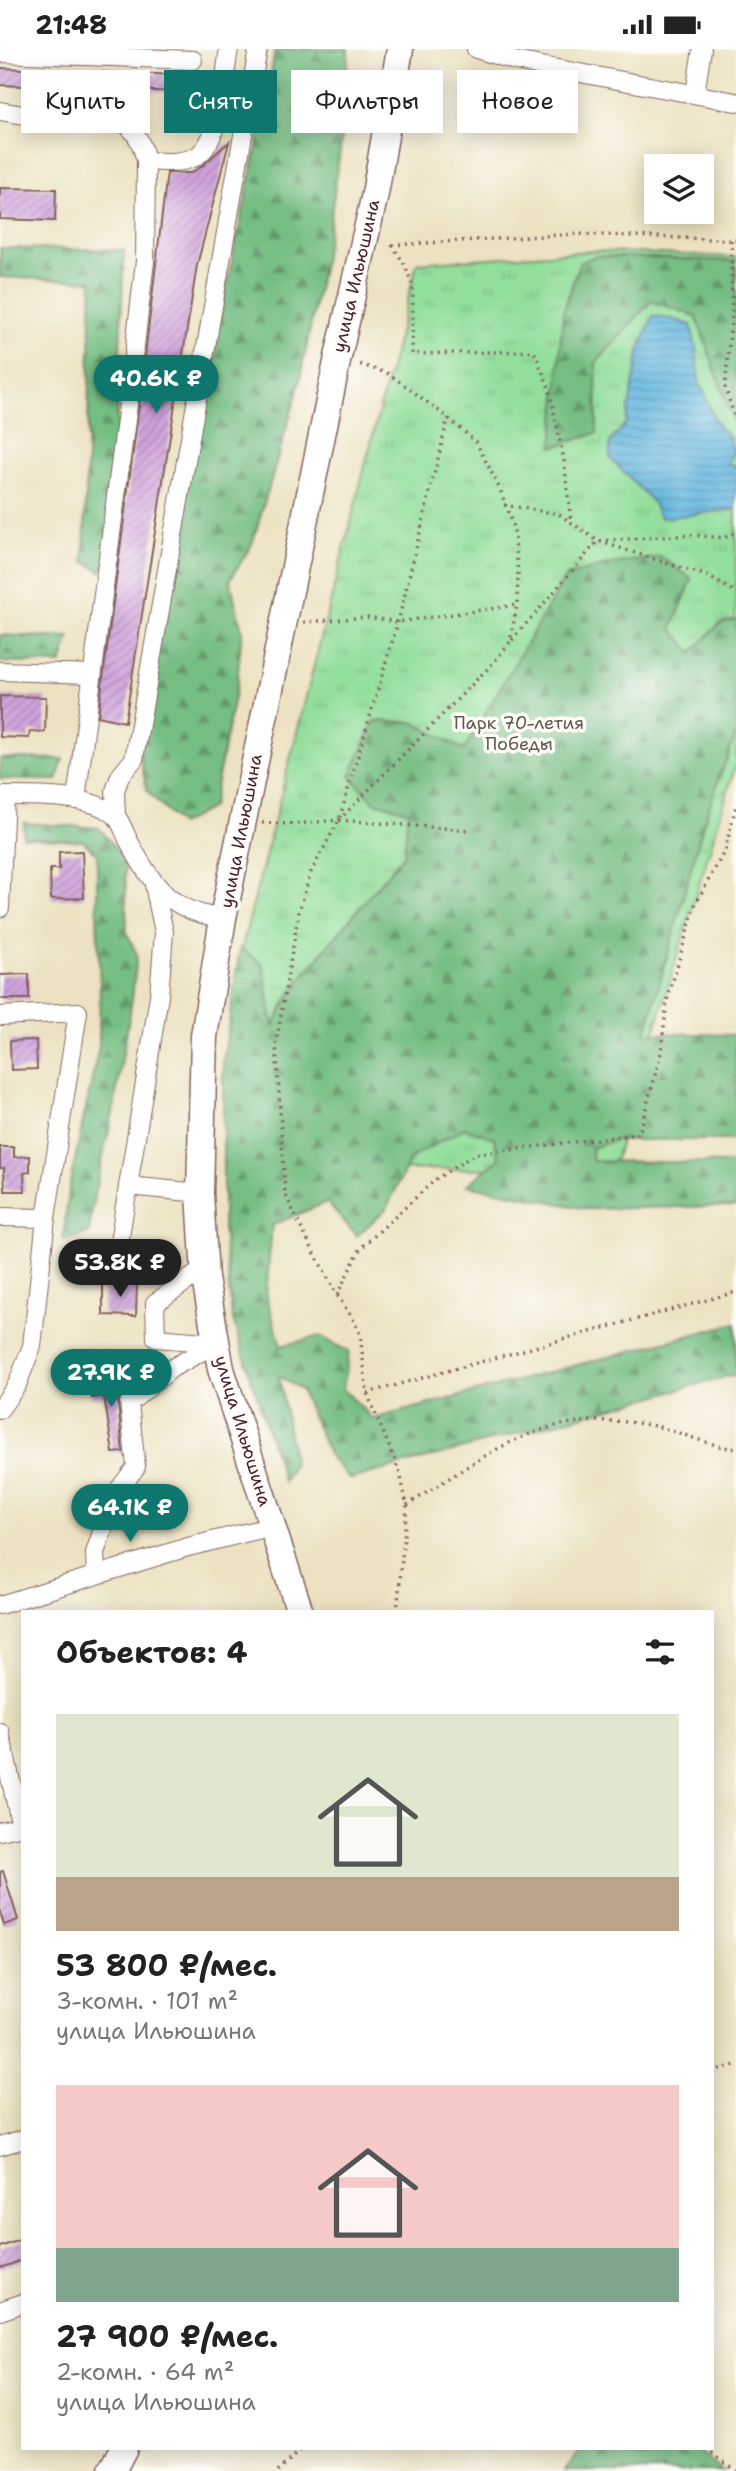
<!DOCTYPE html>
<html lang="ru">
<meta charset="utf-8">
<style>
:root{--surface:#fff;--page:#f6f6f6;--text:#222;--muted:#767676;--accent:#0f766e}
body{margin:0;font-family:"Shantell Sans",sans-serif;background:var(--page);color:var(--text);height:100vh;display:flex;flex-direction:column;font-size:26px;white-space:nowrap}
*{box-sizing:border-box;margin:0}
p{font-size:23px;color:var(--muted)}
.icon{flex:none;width:38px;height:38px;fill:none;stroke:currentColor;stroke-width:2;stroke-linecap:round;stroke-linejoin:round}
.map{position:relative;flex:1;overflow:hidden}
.details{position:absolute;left:21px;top:1561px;width:693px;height:840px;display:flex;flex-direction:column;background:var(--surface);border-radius:0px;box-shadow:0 4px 18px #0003}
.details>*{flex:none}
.banner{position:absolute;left:21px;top:21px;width:695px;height:63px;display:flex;gap:14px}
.buttons{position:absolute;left:644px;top:105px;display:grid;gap:14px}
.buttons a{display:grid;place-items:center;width:70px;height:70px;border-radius:0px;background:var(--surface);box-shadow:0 4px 18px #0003;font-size:35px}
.price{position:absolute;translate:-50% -60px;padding:0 16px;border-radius:24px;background:var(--accent);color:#fff;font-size:23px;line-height:46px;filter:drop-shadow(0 2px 4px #0008)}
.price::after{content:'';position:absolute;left:50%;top:42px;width:21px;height:16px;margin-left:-10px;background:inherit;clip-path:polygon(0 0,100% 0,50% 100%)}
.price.selected{background:#222;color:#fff}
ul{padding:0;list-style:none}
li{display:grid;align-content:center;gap:14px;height:371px;padding:0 35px}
li span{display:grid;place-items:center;height:217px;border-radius:0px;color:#555}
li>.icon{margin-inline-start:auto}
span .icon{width:126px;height:126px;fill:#fffc;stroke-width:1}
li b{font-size:30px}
h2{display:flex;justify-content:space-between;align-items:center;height:84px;padding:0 35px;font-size:30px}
.chip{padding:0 24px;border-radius:0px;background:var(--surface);box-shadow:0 4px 18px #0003;font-size:24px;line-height:63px}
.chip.selected{background:var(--accent);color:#fff}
.status{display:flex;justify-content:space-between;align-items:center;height:49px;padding:0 35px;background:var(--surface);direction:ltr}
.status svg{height:19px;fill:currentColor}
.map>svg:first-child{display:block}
.grass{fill:url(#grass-tufts);stroke:#6e7e63;stroke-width:2}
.forest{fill:url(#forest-firs);stroke:#606e57;stroke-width:2}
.water{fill:url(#water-rules);stroke:#576b86;stroke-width:2}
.building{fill:url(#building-hatch)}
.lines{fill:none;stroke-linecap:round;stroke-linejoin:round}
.minor-casing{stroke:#836360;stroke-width:20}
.highway-casing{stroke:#836360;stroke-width:29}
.path{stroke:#836360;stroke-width:3.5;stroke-dasharray:2 5;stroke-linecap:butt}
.minor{stroke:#fff;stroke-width:18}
.highway{stroke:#fff;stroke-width:26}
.labels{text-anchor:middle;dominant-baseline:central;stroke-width:7;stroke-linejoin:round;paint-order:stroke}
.street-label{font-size:18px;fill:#4a1f2b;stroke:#fdfcf7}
.park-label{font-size:18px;fill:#60584d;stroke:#fdfcf7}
</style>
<div class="status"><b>21:48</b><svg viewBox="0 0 49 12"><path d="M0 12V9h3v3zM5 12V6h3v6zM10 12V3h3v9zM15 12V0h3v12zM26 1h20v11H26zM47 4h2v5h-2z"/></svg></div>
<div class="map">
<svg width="736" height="2422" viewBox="0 0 736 2422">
<defs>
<pattern id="grass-tufts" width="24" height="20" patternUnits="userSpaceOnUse" patternTransform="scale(1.75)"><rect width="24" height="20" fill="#92de9b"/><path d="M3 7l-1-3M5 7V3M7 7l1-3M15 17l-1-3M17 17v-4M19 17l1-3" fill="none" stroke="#7fbe86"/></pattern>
<pattern id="forest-firs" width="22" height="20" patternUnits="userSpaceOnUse" patternTransform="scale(1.75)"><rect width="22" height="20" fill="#75bd83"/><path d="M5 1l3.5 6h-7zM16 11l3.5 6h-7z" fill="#62996b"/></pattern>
<pattern id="water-rules" width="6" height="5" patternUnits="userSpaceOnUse" patternTransform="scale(1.75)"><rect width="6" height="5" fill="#64b7e0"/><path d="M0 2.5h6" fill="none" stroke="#5494b6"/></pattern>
<pattern id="building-hatch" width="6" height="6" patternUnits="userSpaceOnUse" patternTransform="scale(1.75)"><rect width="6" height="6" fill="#cfa2dc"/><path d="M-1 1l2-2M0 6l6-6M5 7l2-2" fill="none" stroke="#aa83b3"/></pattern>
</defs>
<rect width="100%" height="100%" fill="#fdfcf7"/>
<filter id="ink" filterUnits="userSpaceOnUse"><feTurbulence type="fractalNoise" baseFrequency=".0143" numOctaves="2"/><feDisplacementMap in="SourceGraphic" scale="14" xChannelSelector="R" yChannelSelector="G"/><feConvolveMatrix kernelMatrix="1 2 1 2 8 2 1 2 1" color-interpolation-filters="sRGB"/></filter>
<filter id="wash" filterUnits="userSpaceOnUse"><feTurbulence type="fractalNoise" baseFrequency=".00686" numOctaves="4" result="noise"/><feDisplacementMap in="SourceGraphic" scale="28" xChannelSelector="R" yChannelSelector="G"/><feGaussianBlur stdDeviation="1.57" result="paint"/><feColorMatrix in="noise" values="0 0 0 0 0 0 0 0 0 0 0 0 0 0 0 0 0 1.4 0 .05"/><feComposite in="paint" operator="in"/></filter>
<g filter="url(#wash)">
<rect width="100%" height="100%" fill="#ece2c1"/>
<path class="grass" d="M593 202 736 208V715L613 1118 231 1123 236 922 417 214Z"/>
<g class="forest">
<path d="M275 0H348L346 57 328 189 298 340 252 495 230 531 242 581 237 633 212 758 180 776 147 742 139 703 185 425 260 84Z"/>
<path d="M0 199 124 201 111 528 84 512 92 232 0 228Z"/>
<path d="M596 207 736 212V380L696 267 651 252 596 314 597 384 553 398 563 263 580 213Z"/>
<path d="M661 508 692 530 672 579 692 604 720 574 736 570V684L704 772 646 984 736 986V1091H616L591 1099 593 1112 736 1114V1157L587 1160 467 1136 499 1110 494 1089 465 1079 411 1109 386 1160 357 1187 327 1153 272 1176 266 1246 281 1297 320 1287 349 1303 343 1340 373 1370 736 1274V1325L350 1430 330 1408 301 1341 279 1327 294 1415 284 1433 232 1268 223 1179V1014L240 899 263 915 273 977 294 938 404 805 408 762 374 753 350 727 375 672 413 673 464 701 566 527 611 515Z"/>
<path d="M0 586 70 589 61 615 0 613Z"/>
<path d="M0 709 63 710 57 731 0 730Z"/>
<path d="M24 774 99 779 125 811 127 884 137 906 132 950 114 1059 94 1146 89 1184 63 1192 69 1139 99 997 100 936 97 866V805L83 792 23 788Z"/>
<path d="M582 2399H694L722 2422H564Z"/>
</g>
<path class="water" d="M653 267 673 270 691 276 696 299 699 333 716 374 729 388 734 402 728 414 736 418V460L661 469 651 451 610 409V393L626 374 640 299Z"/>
<g id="blocks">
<g class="building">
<path d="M0 19 205 27 204 44 0 36Z"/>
<path d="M479 42 523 50 518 73 474 65Z"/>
<path d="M229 93 197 216 125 673 98 667 139 357 167 124H191L202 117Z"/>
<path d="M0 139 56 140 55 172 0 170Z"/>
<path d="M0 647 46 648 45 683 30 682 29 689 0 688Z"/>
<path d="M82 802 84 849 51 850 50 820H59V803Z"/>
<path d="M29 925V950H0V926Z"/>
<path d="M36 991 37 1020 11 1021 10 992Z"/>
<path d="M0 1098H14V1108L30 1107V1123L24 1124 25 1142H5L4 1119H0Z"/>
<path d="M103 1233H137L136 1267 103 1266Z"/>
<path d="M119 1330 121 1346 118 1355 123 1403 113 1404 104 1347 92 1349 89 1334Z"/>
<path d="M3 1822 18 1871 4 1876 0 1863V1823Z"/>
<path d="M23 2190V2211L0 2219V2198Z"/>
</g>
</g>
</g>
<g filter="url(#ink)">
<use href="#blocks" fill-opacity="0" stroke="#836360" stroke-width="2"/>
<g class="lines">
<g class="minor-casing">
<g id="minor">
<path d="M476 0 515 12 736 53"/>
<path d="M0 4 193 11"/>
<path d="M695 45 702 0"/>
<path d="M0 62 35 68 124 73C137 84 142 95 146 112L145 212 128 356 76 751"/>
<path d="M146 112C162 113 180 115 195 108 221 95 224 27 229 0"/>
<path d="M0 622 92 625"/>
<path d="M0 747C30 747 93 745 116 767 122 774 126 788 131 796 153 838 173 864 223 869"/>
<path d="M116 767 115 742 120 727 134 710 258 0"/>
<path d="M0 859 5 747"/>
<path d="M0 967 78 963 46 1169 32 1297 17 1336 0 1360"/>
<path d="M128 1137 200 1144"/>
<path d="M0 1168 46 1169"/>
<path d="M116 1212 159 947 164 883 154 836"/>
<path d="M204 1220 155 1254 156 1289 217 1294"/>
<path d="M96 1526 95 1504 114 1447 136 1418 129 1354 172 1319 217 1294"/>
<path d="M0 1556 188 1498 273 1477"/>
<path d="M0 1683 21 1777"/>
<path d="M0 1782 23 1777"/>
<path d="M0 2097 23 2090"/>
<path d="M0 2262 23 2254"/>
</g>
</g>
<g class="highway-casing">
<g id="highway">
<path d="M300 1563 221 1320 205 1229 200 1144 204 987 223 869 338 308 375 145 400 0"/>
<path d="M112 2422 124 2399"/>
</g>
</g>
<g class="path">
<path d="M731 191 732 264 725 338 736 372"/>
<path d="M392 196 405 216 413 238 412 305 534 302 549 339 564 411 571 473"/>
<path d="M392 196 577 185 736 191"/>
<path d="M504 456 559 465 598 492 692 486 724 489 736 483"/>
<path d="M304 573 367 568 398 573 517 556"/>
<path d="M512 591 598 492 707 527 736 543"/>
<path d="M339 771 468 781"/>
<path d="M262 774 295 775 339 771 495 612 510 593 517 556 518 524 514 481 500 440 476 393 446 367 389 325 356 314"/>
<path d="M337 1246 360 1200 436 1130 475 1105 639 1085 661 1004 667 952 695 856 725 801 736 757"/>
<path d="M367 1344 736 1243"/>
<path d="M407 1456C490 1405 538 1359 643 1375 674 1379 704 1396 736 1400"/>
<path d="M397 1563 407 1456 400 1424 367 1344 360 1285 353 1270 337 1246 298 1173 285 1144 276 995 299 862 311 823 339 771 398 573 448 369"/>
<path d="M712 2022 736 2016"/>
<path d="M707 2399 736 2422"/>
<path d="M278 2422 302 2399"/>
</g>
<use href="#minor" class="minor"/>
<use href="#highway" class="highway"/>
</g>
</g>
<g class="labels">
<g class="street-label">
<text transform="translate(356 227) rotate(-77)">улица Ильюшина</text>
<text transform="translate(241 782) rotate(-79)">улица Ильюшина</text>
<text transform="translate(243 1382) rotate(73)">улица Ильюшина</text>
</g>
<g class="park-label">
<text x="519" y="674">Парк 70-летия<tspan x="519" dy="21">Победы</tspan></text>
</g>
</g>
</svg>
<div class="buttons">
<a><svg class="icon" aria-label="layers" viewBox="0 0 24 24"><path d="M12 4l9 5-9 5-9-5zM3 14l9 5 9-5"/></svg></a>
</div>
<b class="price" style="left:156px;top:366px">40.6K ₽</b>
<b class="price selected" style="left:120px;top:1250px">53.8K ₽</b>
<b class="price" style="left:111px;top:1360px">27.9K ₽</b>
<b class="price" style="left:130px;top:1495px">64.1K ₽</b>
<div class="banner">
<a class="chip">Купить</a>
<a class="chip selected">Снять</a>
<a class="chip">Фильтры</a>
<a class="chip">Новое</a>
</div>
<section class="details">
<h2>Объектов: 4<svg class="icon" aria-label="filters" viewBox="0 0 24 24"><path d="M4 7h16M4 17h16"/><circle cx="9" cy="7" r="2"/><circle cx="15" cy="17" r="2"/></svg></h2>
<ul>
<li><span style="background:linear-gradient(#dfe7d0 75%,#b9a48a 0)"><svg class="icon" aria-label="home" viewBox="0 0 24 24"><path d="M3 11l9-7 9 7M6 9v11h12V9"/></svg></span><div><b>53 800 ₽/мес.</b><p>3-комн. · 101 m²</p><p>улица Ильюшина</p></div></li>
<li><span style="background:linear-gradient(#f6c9c9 75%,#7fa58c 0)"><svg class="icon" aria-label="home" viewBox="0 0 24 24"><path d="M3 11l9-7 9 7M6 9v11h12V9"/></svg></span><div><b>27 900 ₽/мес.</b><p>2-комн. · 64 m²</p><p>улица Ильюшина</p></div></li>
</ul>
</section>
</div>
